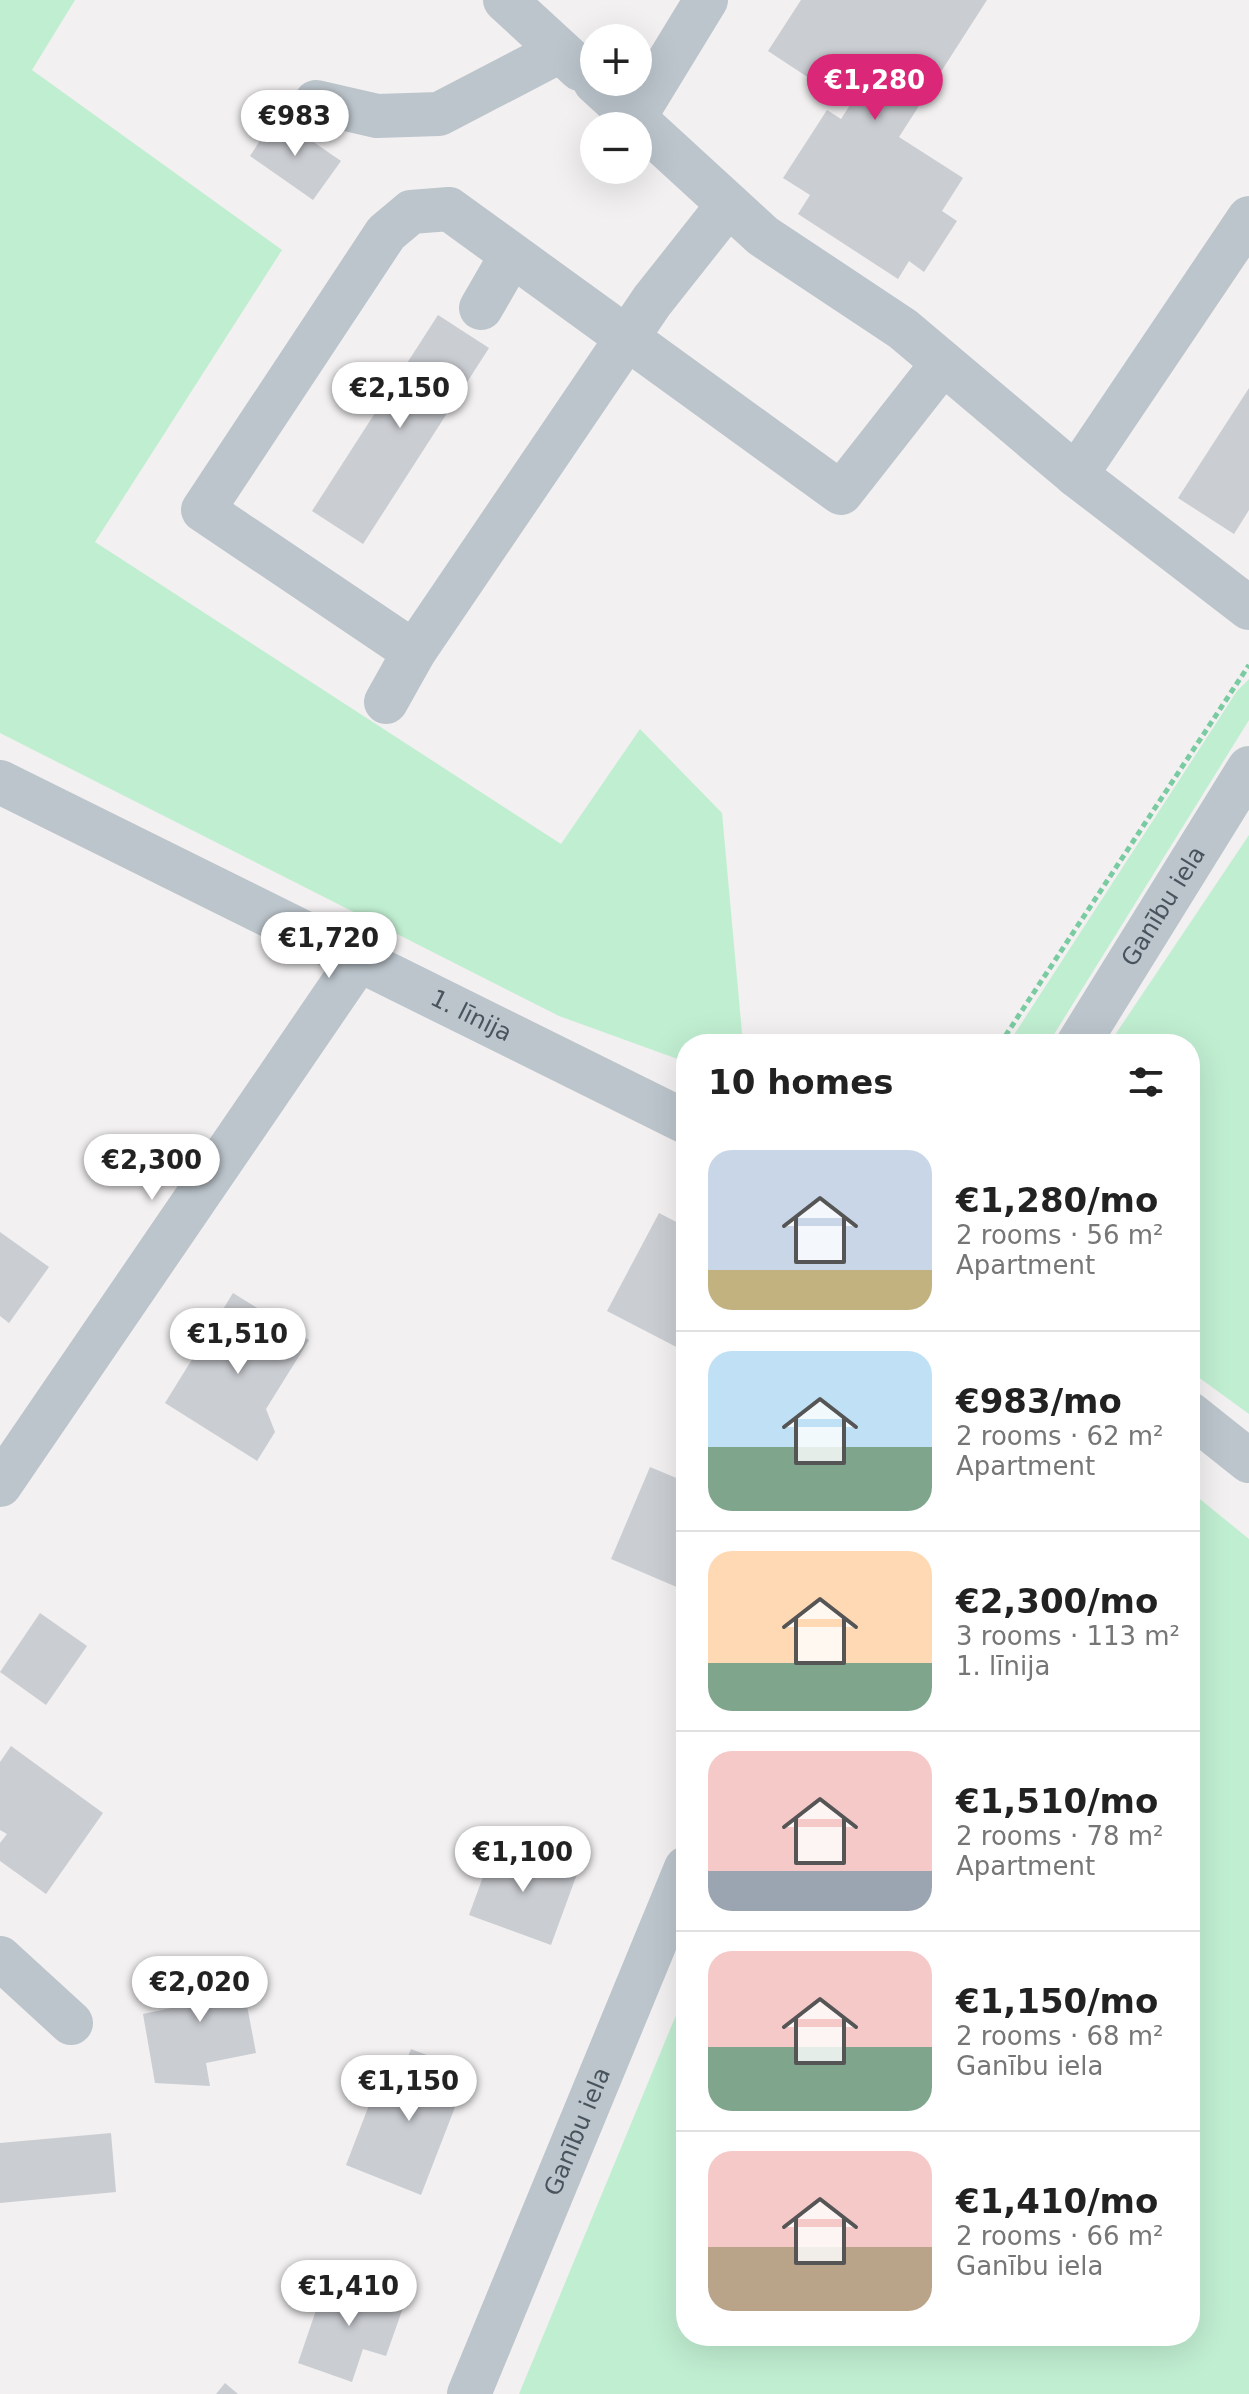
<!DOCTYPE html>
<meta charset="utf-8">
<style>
:root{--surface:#fff;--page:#f6f6f6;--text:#222;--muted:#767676;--line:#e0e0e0;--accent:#db2777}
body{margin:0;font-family:"DejaVu Sans",sans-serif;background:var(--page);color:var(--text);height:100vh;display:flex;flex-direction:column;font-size:30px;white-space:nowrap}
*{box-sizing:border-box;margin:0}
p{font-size:26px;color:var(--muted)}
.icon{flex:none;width:44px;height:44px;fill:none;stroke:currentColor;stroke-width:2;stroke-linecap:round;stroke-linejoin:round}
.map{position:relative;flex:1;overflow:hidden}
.details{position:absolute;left:676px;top:1034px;width:524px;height:1312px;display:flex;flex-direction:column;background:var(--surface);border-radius:32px;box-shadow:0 8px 32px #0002}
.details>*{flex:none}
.buttons{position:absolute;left:580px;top:24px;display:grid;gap:16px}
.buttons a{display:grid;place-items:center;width:72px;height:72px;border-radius:50%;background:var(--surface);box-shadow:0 8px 32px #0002;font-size:40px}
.price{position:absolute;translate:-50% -68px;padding:0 18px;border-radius:28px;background:#fff;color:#222;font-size:26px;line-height:52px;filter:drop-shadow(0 2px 4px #0008)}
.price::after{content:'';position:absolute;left:50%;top:48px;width:24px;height:18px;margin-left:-12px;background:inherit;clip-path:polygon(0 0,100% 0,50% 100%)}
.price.selected{background:var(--accent);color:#fff}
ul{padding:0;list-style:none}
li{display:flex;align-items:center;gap:24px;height:200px;padding:0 32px}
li+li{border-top:2px solid var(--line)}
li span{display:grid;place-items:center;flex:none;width:224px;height:160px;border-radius:24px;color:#555}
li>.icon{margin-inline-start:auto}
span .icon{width:96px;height:96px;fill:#fffc;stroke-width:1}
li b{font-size:34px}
h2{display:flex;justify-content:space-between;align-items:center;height:96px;padding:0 32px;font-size:34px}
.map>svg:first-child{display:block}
.green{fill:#c0eed1}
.building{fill:#cacdd2}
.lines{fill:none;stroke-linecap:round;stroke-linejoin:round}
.path{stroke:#79cba1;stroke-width:5;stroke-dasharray:6 4;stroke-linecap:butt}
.minor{stroke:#bcc5cc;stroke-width:44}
.labels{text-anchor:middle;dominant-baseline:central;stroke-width:6;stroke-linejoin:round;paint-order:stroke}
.street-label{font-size:24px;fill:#48545d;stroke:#fff}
</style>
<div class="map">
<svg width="1249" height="2394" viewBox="0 0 1249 2394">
<rect width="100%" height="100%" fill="#f2f0f0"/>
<g class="green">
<path d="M0 0H75L32 70 282 250 95 542 561 844 640 729 722 813 743 1044H686V1062L559 1016 0 733Z"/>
<path d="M1249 679V720L1048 1044H1008L1237 691Z"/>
<path d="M1249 835V1414L1190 1371V1044H1109Z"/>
<path d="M1190 1491 1249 1539V2394H519L686 1991V2336H1190Z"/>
</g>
<g class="building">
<path d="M801 0H987L899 137 963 178 942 211 957 221 924 272 909 261 898 279 798 214 810 195 783 178 827 110 841 119 850 105 768 51Z"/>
<path d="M276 116 341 161 313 200 250 156Z"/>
<path d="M438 315 489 348 363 544 312 511Z"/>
<path d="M1249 388V510L1234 534 1178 498Z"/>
<path d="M659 1213 686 1227V1352L607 1311Z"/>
<path d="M0 1232 49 1267 9 1323 0 1316Z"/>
<path d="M233 1293 309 1340 266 1409 275 1432 257 1461 165 1403Z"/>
<path d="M650 1467 686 1482V1591L611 1559Z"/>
<path d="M40 1613 87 1646 46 1705 0 1672Z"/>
<path d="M11 1746 103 1813 46 1894 0 1861V1843L7 1834 0 1830V1762Z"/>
<path d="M495 1844 577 1874 551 1945 469 1915Z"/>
<path d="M238 1958 256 2053 206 2063 210 2086 155 2083 143 2014 176 2007 168 1971Z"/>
<path d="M411 2049 469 2071 421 2195 346 2165 371 2100 381 2104 386 2090 394 2093Z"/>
<path d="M111 2133 116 2192 0 2203V2143Z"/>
<path d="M328 2275 405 2302 386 2356 363 2349 352 2382 298 2363Z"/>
<path d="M225 2383 238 2394H216Z"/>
</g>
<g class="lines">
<path class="path" d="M1000 1044 1249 665"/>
<g class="minor">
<path d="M505 0 580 69"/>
<path d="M595 82 763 236 903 329 1076 475"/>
<path d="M316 102 377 116 439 114 560 51"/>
<path d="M634 118 706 0"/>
<path d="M1249 218 1076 475 1249 608"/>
<path d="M481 308 511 256"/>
<path d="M414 652 203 510 386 233 411 212 449 209 841 493 943 363"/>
<path d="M386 702 414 652 652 301 728 205"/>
<path id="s1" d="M0 782 686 1122"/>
<path id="s2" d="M1078 1044 1249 768"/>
<path d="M1190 1414 1249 1461"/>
<path d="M0 1485 360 958"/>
<path d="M0 1958 71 2023"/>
<path id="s3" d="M469 2394 686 1868"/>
</g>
</g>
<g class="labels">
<g class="street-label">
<text stroke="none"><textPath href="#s2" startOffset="162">Ganību iela</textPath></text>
<text stroke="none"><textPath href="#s1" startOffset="526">1. līnija</textPath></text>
<text stroke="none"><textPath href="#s3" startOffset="284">Ganību iela</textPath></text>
</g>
</g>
</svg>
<div class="buttons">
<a>+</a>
<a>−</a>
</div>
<b class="price selected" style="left:875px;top:122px">€1,280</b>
<b class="price" style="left:295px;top:158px">€983</b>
<b class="price" style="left:400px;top:430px">€2,150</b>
<b class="price" style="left:329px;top:980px">€1,720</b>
<b class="price" style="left:152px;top:1202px">€2,300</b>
<b class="price" style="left:238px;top:1376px">€1,510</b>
<b class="price" style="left:523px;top:1894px">€1,100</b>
<b class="price" style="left:200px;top:2024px">€2,020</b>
<b class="price" style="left:409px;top:2123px">€1,150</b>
<b class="price" style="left:349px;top:2328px">€1,410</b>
<section class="details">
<h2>10 homes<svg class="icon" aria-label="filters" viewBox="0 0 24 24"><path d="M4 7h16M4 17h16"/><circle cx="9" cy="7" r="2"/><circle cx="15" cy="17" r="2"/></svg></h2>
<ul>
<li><span style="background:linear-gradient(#c9d6e8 75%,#c2b280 0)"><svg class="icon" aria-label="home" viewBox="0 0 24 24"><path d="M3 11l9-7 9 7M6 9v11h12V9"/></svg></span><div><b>€1,280/mo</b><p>2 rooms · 56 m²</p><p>Apartment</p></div></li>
<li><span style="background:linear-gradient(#bfe0f5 60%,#7fa58c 0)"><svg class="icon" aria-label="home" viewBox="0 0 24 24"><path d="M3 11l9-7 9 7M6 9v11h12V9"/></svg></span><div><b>€983/mo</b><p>2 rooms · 62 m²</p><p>Apartment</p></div></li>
<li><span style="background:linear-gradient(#ffd9b3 70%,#7fa58c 0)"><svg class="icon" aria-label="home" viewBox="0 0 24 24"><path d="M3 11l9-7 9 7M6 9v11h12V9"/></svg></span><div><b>€2,300/mo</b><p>3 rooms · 113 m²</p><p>1. līnija</p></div></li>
<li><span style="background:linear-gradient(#f6c9c9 75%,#9aa5b1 0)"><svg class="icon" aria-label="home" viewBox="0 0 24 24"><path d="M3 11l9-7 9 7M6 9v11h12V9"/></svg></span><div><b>€1,510/mo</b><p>2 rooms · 78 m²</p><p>Apartment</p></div></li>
<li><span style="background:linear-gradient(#f6c9c9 60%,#7fa58c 0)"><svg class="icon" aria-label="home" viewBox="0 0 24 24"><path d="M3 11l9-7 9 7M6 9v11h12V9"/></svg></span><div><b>€1,150/mo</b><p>2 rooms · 68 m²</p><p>Ganību iela</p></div></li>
<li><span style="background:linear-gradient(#f6c9c9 60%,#b9a48a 0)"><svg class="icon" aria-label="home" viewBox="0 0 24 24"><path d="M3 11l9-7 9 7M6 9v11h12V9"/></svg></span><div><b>€1,410/mo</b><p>2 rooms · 66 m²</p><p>Ganību iela</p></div></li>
</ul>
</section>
</div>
